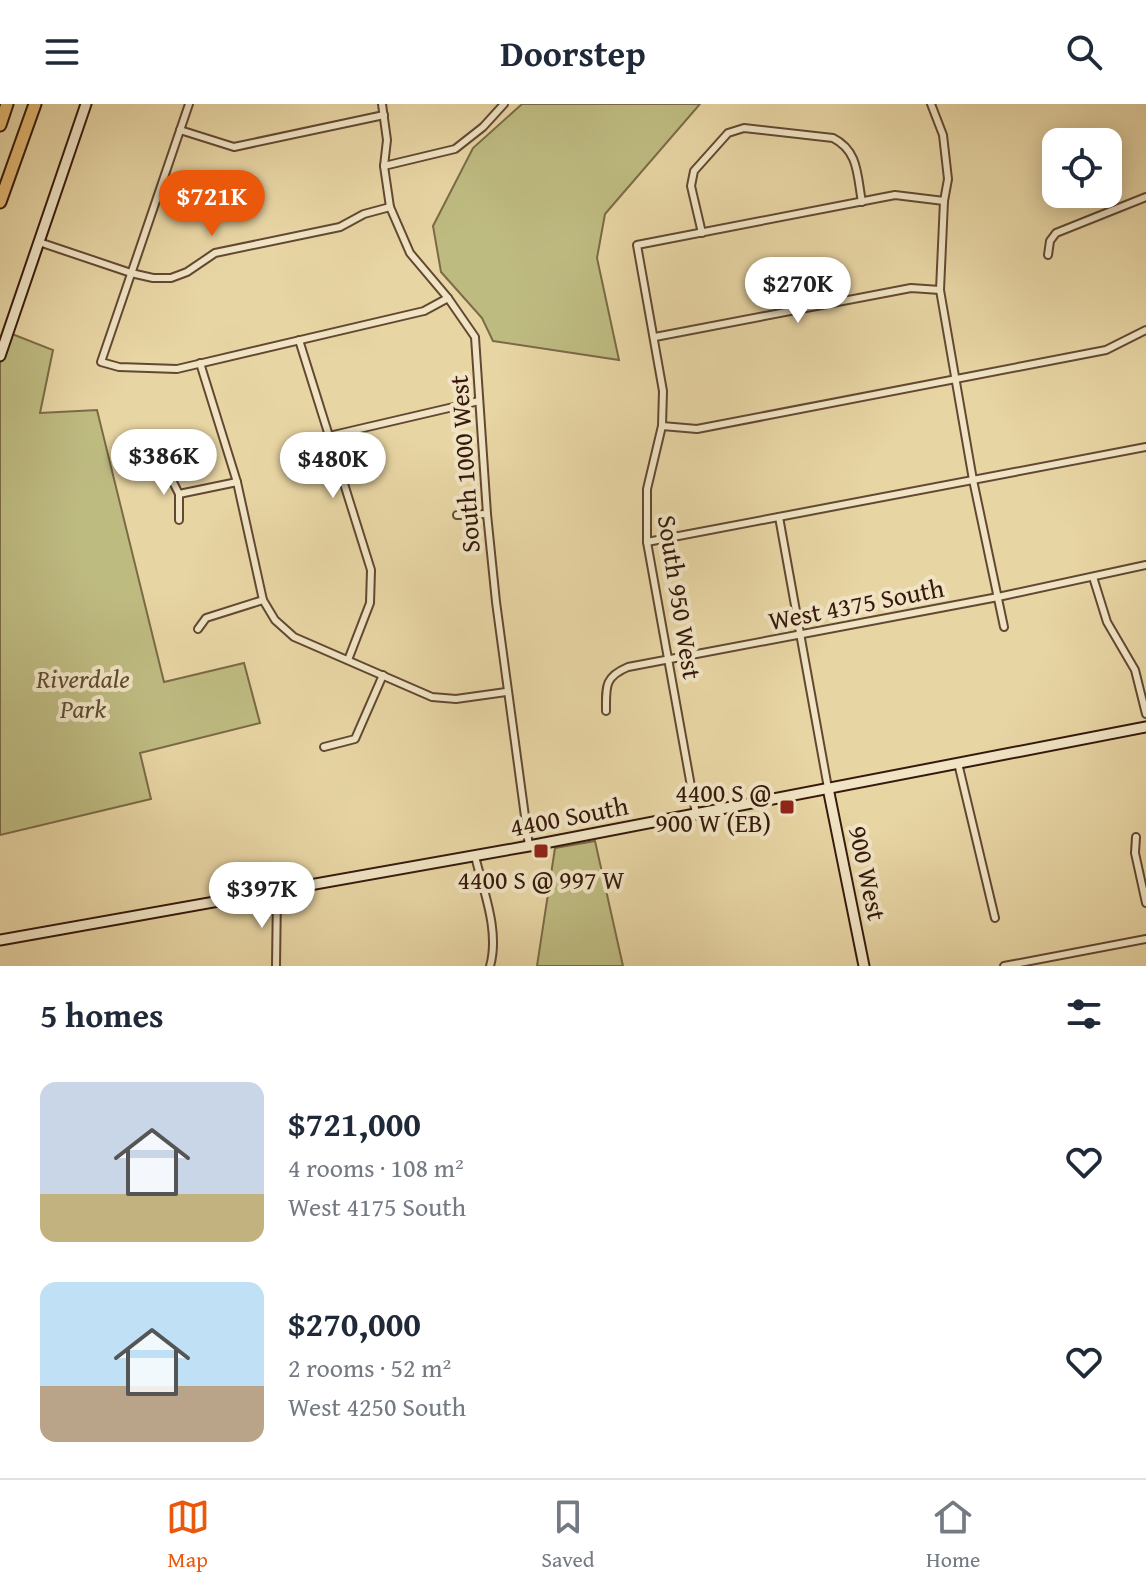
<!DOCTYPE html>
<meta charset="utf-8">
<style>
:root{--surface:#fff;--page:#f2f2f3;--text:#1f2937;--muted:#747a83;--line:#e0e1e3;--accent:#ea580c}
body{margin:0;font-family:"Gentium Book Plus",serif;background:var(--page);color:var(--text);height:100vh;display:flex;flex-direction:column;font-size:30px;white-space:nowrap}
*{box-sizing:border-box;margin:0}
p{font-size:26px;color:var(--muted)}
.icon{flex:none;width:44px;height:44px;fill:none;stroke:currentColor;stroke-width:2;stroke-linecap:round;stroke-linejoin:round}
.map{position:relative;height:862px;overflow:hidden}
.drawer{display:flex;flex-direction:column;background:var(--surface);flex:1}
.drawer>*{flex:none}
.fabs{position:absolute;left:1042px;top:24px;display:grid;gap:16px}
.fabs a{display:grid;place-items:center;width:80px;height:80px;border-radius:16px;background:var(--surface);box-shadow:0 4px 20px #0003;font-size:40px}
.price{position:absolute;translate:-50% -68px;padding:0 18px;border-radius:28px;background:#fff;color:#222;font-size:26px;line-height:52px;filter:drop-shadow(0 2px 4px #0008)}
.price::after{content:'';position:absolute;left:50%;top:48px;width:24px;height:18px;margin-left:-12px;background:inherit;clip-path:polygon(0 0,100% 0,50% 100%)}
.price.active{background:var(--accent);color:#fff}
ul{padding:0;list-style:none}
li{display:flex;align-items:center;gap:24px;height:200px;padding:0 40px}
li span{display:grid;place-items:center;flex:none;width:224px;height:160px;border-radius:16px;color:#555}
li>.icon{margin-inline-start:auto}
span .icon{width:96px;height:96px;fill:#fffc;stroke-width:1}
li b{font-size:34px}
h2{display:flex;justify-content:space-between;align-items:center;height:96px;padding:0 40px;font-size:34px}
header{display:flex;justify-content:space-between;align-items:center;height:104px;padding:0 40px;background:var(--surface);font-size:36px;font-weight:700}
.tab-bar{display:flex;justify-content:space-around;align-items:center;height:112px;border-top:2px solid var(--line);background:var(--surface);font-size:22px;color:var(--muted)}
.tab-bar a{display:grid;justify-items:center;gap:4px}
.tab-bar .active{color:var(--accent)}
.map>svg:first-child{display:block}
.green{fill:#bebb81;stroke:#7a6a46;stroke-width:2}
.lines{fill:none;stroke-linecap:round;stroke-linejoin:round}
.street-casing{stroke:#624832;stroke-width:10}
.secondary-casing{stroke:#36190c;stroke-width:13}
.highway-casing{stroke:#36190c;stroke-width:15}
.street{stroke:#f0e4c4;stroke-width:6}
.secondary{stroke:#f0e4c4;stroke-width:9}
.highway{stroke:#e4ba72;stroke-width:11}
.poi-dot{fill:#8f2418;stroke:#f0e4c4;stroke-width:3}
.labels{text-anchor:middle;dominant-baseline:central;stroke-width:8;stroke-linejoin:round;paint-order:stroke}
.street-label{font-size:26px;fill:#36190c;stroke:#f0e4c4}
.park-label{font-size:26px;font-style:italic;fill:#5f4a2f;stroke:#f0e4c4}
.poi-label{font-size:26px;fill:#36190c;stroke:#f0e4c4;text-anchor:end}
</style>
<header><svg class="icon" aria-label="menu" viewBox="0 0 24 24"><path d="M4 6h16M4 12h16M4 18h16"/></svg>Doorstep<svg class="icon" aria-label="search" viewBox="0 0 24 24"><circle cx="10" cy="10" r="6"/><path d="M15 15l6 6"/></svg></header>
<div class="map">
<svg width="1146" height="862" viewBox="0 0 1146 862">
<rect width="100%" height="100%" fill="#e8d5a4"/>
<filter id="stains"><feTurbulence type="fractalNoise" baseFrequency=".0025" numOctaves="4"/><feColorMatrix values="0 0 0 0 .2 0 0 0 0 .09 0 0 0 0 .02 0 0 0 .5 -.17"/></filter>
<radialGradient id="worn" r=".72"><stop offset=".6" stop-color="#630" stop-opacity="0"/><stop offset="1" stop-color="#630" stop-opacity=".3"/></radialGradient>
<g class="green">
<path d="M522 0H700L605 110 597 154 619 256 493 237 482 214 441 168 433 122 473 44Z"/>
<path d="M7 228 53 246 40 309 97 306 164 578 244 559 260 619 140 649 151 695 0 731V250Z"/>
<path d="M595 737 623 862H537L555 744Z"/>
</g>
<g class="lines">
<g class="street-casing">
<g id="street">
<path d="M189 0 101 258 119 263 177 265 424 207 448 194"/>
<path d="M382 0 387 36 384 62 390 103 410 149 448 194 475 233 487 410 496 498 529 742"/>
<path d="M931 0 943 31 948 75 944 97 940 186 973 376 1004 523"/>
<path d="M180 26 234 43 384 11"/>
<path d="M384 62 455 45 483 23 504 0"/>
<path d="M702 129 691 82 694 67 728 29 744 24 833 34C859 47 857 72 862 98"/>
<path d="M39 138 131 169 153 174H171L187 168 215 149 340 123 364 110 390 103"/>
<path d="M1048 151 1050 137 1056 129 1146 93"/>
<path d="M655 233 911 184 940 186"/>
<path d="M299 236 371 466 370 499 348 556"/>
<path d="M200 259 237 378 263 496 275 516 294 533 432 593 456 595 506 588"/>
<path d="M662 322 697 325 1106 246 1146 226"/>
<path d="M329 332 479 297"/>
<path d="M167 366 179 390V416"/>
<path d="M179 390 237 378"/>
<path d="M457 411 487 410"/>
<path d="M779 413 828 684"/>
<path d="M647 438 1146 343"/>
<path d="M1093 473 1107 518 1135 566 1146 610"/>
<path d="M198 525 206 514 263 496"/>
<path d="M606 607C606 583 604 573 628 563L998 493 1146 461"/>
<path d="M324 643 355 635 383 571"/>
<path d="M958 659 995 814"/>
<path d="M696 710 647 438V385L662 322 663 287 637 141 895 91 944 97"/>
<path d="M1136 733 1135 749 1146 799"/>
<path d="M475 752C483 786 500 827 490 862"/>
<path d="M276 862 277 789"/>
<path d="M1004 862 1146 835"/>
</g>
</g>
<g class="secondary-casing">
<g id="secondary">
<path d="M0 252 86 0"/>
<path d="M828 684 864 862"/>
<path d="M0 836 529 742 1146 623"/>
</g>
</g>
<g class="highway-casing">
<g id="highway">
<path d="M0 21 7 0"/>
<path d="M0 98 35 0"/>
</g>
</g>
<use href="#street" class="street"/>
<use href="#secondary" class="secondary"/>
<use href="#highway" class="highway"/>
</g>
<g class="poi-dot">
<rect x="779" y="695" width="16" height="16" rx="4"/>
<rect x="533" y="739" width="16" height="16" rx="4"/>
</g>
<g class="labels">
<g class="street-label">
<text transform="translate(464 360) rotate(-94)">South 1000 West</text>
<text transform="translate(680 493) rotate(81)">South 950 West</text>
<text transform="translate(856 500) rotate(-11)">West 4375 South</text>
<text transform="translate(569 712) rotate(-11)">4400 South</text>
<text transform="translate(868 769) rotate(78)">900 West</text>
</g>
<g class="park-label">
<text x="83" y="574">Riverdale<tspan x="83" dy="30">Park</tspan></text>
</g>
<g class="poi-label">
<text x="771" y="688">4400 S @<tspan x="771" dy="30">900 W (EB)</tspan></text>
<text x="541" y="775" text-anchor="middle">4400 S @ 997 W</text>
</g>
</g>
<rect width="100%" height="100%" filter="url(#stains)"/>
<rect width="100%" height="100%" fill="url(#worn)"/>
</svg>
<div class="fabs">
<a><svg class="icon" aria-label="locate" viewBox="0 0 24 24"><circle cx="12" cy="12" r="6"/><path d="M12 2v4M12 18v4M2 12h4M18 12h4"/></svg></a>
</div>
<b class="price active" style="left:212px;top:134px">$721K</b>
<b class="price" style="left:798px;top:221px">$270K</b>
<b class="price" style="left:164px;top:393px">$386K</b>
<b class="price" style="left:333px;top:396px">$480K</b>
<b class="price" style="left:262px;top:826px">$397K</b>
</div>
<section class="drawer">
<h2>5 homes<svg class="icon" aria-label="filters" viewBox="0 0 24 24"><path d="M4 7h16M4 17h16"/><circle cx="9" cy="7" r="2"/><circle cx="15" cy="17" r="2"/></svg></h2>
<ul>
<li><span style="background:linear-gradient(#c9d6e8 70%,#c2b280 0)"><svg class="icon" aria-label="home" viewBox="0 0 24 24"><path d="M3 11l9-7 9 7M6 9v11h12V9"/></svg></span><div><b>$721,000</b><p>4 rooms · 108 m²</p><p>West 4175 South</p></div><svg class="icon" aria-label="heart" viewBox="0 0 24 24"><path d="M12 20l-8-8c-3-5 5-10 8-4 3-6 11-1 8 4z"/></svg></li>
<li><span style="background:linear-gradient(#bfe0f5 65%,#b9a48a 0)"><svg class="icon" aria-label="home" viewBox="0 0 24 24"><path d="M3 11l9-7 9 7M6 9v11h12V9"/></svg></span><div><b>$270,000</b><p>2 rooms · 52 m²</p><p>West 4250 South</p></div><svg class="icon" aria-label="heart" viewBox="0 0 24 24"><path d="M12 20l-8-8c-3-5 5-10 8-4 3-6 11-1 8 4z"/></svg></li>
</ul>
</section>
<nav class="tab-bar">
<a class="active"><svg class="icon" aria-label="map" viewBox="0 0 24 24"><path d="M3 6l6-2 6 2 6-2v14l-6 2-6-2-6 2zM9 4v14M15 6v14"/></svg>Map</a>
<a><svg class="icon" aria-label="saved" viewBox="0 0 24 24"><path d="M7 4h10v16l-5-4-5 4z"/></svg>Saved</a>
<a><svg class="icon" aria-label="home" viewBox="0 0 24 24"><path d="M3 11l9-7 9 7M6 9v11h12V9"/></svg>Home</a>
</nav>
